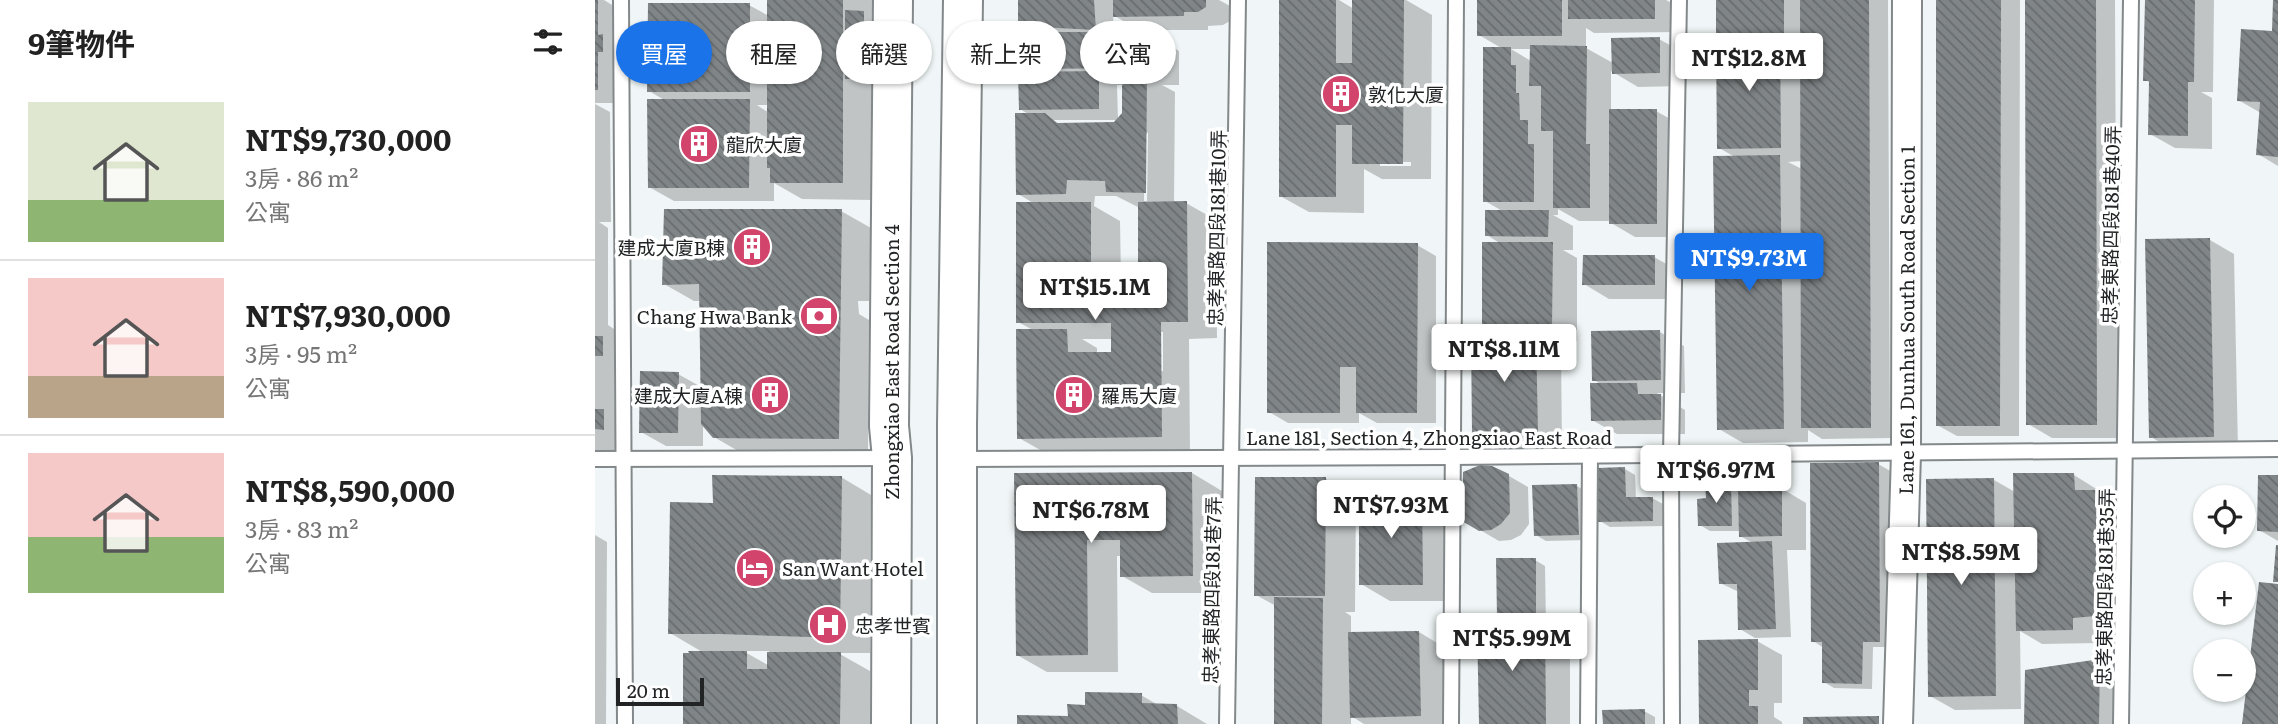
<!DOCTYPE html>
<html lang="zh-TW">
<meta charset="utf-8">
<style>
:root{--surface:#fff;--page:#f6f6f6;--text:#222;--muted:#767676;--line:#e0e0e0;--accent:#1a73e8}
body{margin:0;font-family:Literata,"Noto Sans TC",serif;background:var(--page);color:var(--text);height:100vh;display:flex;flex-direction:column;font-size:26px;white-space:nowrap}
*{box-sizing:border-box;margin:0}
p{font-size:23px;color:var(--muted)}
.icon{flex:none;width:38px;height:38px;fill:none;stroke:currentColor;stroke-width:2;stroke-linecap:round;stroke-linejoin:round}
.map{position:relative;flex:1;overflow:hidden}
.sheet{display:flex;flex-direction:column;background:var(--surface);width:595px}
.sheet>*{flex:none}
.banner{position:absolute;left:21px;top:21px;width:665px;height:63px;display:flex;gap:14px}
.buttons{position:absolute;left:1598px;top:485px;display:grid;gap:14px}
.buttons a{display:grid;place-items:center;width:63px;height:63px;border-radius:50%;background:var(--surface);box-shadow:0 2px 5px #0004;font-size:35px}
.scale{position:absolute;left:21px;bottom:18px;width:88px;box-sizing:border-box;padding-left:7px;border:4px solid #212324;border-top:0;font-size:19px;line-height:24px;white-space:nowrap;color:#212324;-webkit-text-stroke:5px #fff;paint-order:stroke}
.price{position:absolute;translate:-50% -60px;padding:0 16px;border-radius:7px;background:#fff;color:#222;font-size:23px;line-height:46px;filter:drop-shadow(0 2px 4px #0008)}
.price::after{content:'';position:absolute;left:50%;top:42px;width:21px;height:16px;margin-left:-10px;background:inherit;clip-path:polygon(0 0,100% 0,50% 100%)}
.price.current{background:var(--accent);color:#fff}
ul{padding:0;list-style:none}
li{display:flex;align-items:center;gap:21px;height:175px;padding:0 28px}
li+li{border-top:2px solid var(--line)}
li span{display:grid;place-items:center;flex:none;width:196px;height:140px;border-radius:0px;color:#555}
li>.icon{margin-inline-start:auto}
span .icon{width:84px;height:84px;fill:#fffc;stroke-width:1}
li b{font-size:30px}
h2{display:flex;justify-content:space-between;align-items:center;height:84px;padding:0 28px;font-size:30px}
.tag{padding:0 24px;border-radius:32px;background:var(--surface);box-shadow:0 2px 5px #0004;font-size:24px;line-height:63px}
.tag.current{background:var(--accent);color:#fff}
main{display:flex;flex:1;min-height:0}
.map>svg:first-child{display:block}
.shadow{fill:#0003;fill-rule:evenodd}
.building{fill:url(#building-back-hatch)}
.lines{fill:none;stroke-linecap:round;stroke-linejoin:round}
.lane-casing{stroke:#83888a;stroke-width:18}
.street-casing{stroke:#83888a;stroke-width:32}
.primary-casing{stroke:#83888a;stroke-width:42}
.lane{stroke:#fff;stroke-width:14}
.street{stroke:#fff;stroke-width:28}
.primary{stroke:#fff;stroke-width:38}
.labels{text-anchor:middle;dominant-baseline:central;stroke-width:7;stroke-linejoin:round;paint-order:stroke}
.poi-label{font-size:19px;fill:#212324;stroke:#fff;text-anchor:start}
.street-label{font-size:19px;fill:#212324;stroke:#fff}
</style>
<main>
<section class="sheet">
<h2>9筆物件<svg class="icon" aria-label="filters" viewBox="0 0 24 24"><path d="M4 7h16M4 17h16"/><circle cx="9" cy="7" r="2"/><circle cx="15" cy="17" r="2"/></svg></h2>
<ul>
<li><span style="background:linear-gradient(#dfe7d0 70%,#8fb573 0)"><svg class="icon" aria-label="home" viewBox="0 0 24 24"><path d="M3 11l9-7 9 7M6 9v11h12V9"/></svg></span><div><b>NT$9,730,000</b><p>3房 · 86 m²</p><p>公寓</p></div></li>
<li><span style="background:linear-gradient(#f6c9c9 70%,#b9a48a 0)"><svg class="icon" aria-label="home" viewBox="0 0 24 24"><path d="M3 11l9-7 9 7M6 9v11h12V9"/></svg></span><div><b>NT$7,930,000</b><p>3房 · 95 m²</p><p>公寓</p></div></li>
<li><span style="background:linear-gradient(#f6c9c9 60%,#8fb573 0)"><svg class="icon" aria-label="home" viewBox="0 0 24 24"><path d="M3 11l9-7 9 7M6 9v11h12V9"/></svg></span><div><b>NT$8,590,000</b><p>3房 · 83 m²</p><p>公寓</p></div></li>
</ul>
</section>
<div class="map">
<svg width="1683" height="724" viewBox="0 0 1683 724">
<defs>
<pattern id="building-back-hatch" width="6" height="6" patternUnits="userSpaceOnUse" patternTransform="scale(1.75)"><rect width="6" height="6" fill="#808587"/><path d="M-1 5l2 2M0 0l6 6M5-1l2 2" fill="none" stroke="#686c6e"/></pattern>
</defs>
<rect width="100%" height="100%" fill="#f0f6f7"/>
<g class="shadow">
<path d="M0 0H9L27 11V103H0Z"/>
<path d="M174 0H277L278 200 207 199 179 183V201H79L54 187 71 101 54 91 154 5 174 16ZM162 105H174V112L171 111Z"/>
<path d="M425 0H624L635 6V21L628 25 613 26V30H549L584 51V85H567L580 92 579 203H591L621 220 622 338 594 339 595 452 454 455 424 438 438 330 423 322 440 204 423 194 435 115 425 109 434 73 425 68 439 34 424 25ZM518 15 549 33H519ZM522 85H528L529 113 520 124 466 125 458 120H523ZM553 132 552 201H549L550 136ZM500 196H521L545 208V278H526L525 221 499 206ZM564 332H568V371H565ZM487 339H518V354H502V348Z"/>
<path d="M686 0H744L759 9V0H811L837 15 836 179H787L769 169V213L714 212 685 196ZM785 162H816V166H785Z"/>
<path d="M884 0H1071L1084 7V32L999 33 991 28V48L1018 63 1064 39 1089 53V86L1043 87 1016 71V111H1061L1086 125V237H1040L1016 223V221H984L963 209V215H958L978 226V250H968L982 258V341H950L966 350 967 446 904 447 879 432 905 336 889 327 906 244 892 235 909 212 890 201 908 49 884 35ZM916 49H936V61Z"/>
<path d="M1122 0H1293L1295 438 1227 439 1213 430V442L1148 443 1124 429 1140 157 1124 148 1134 40 1123 34ZM1207 47V53L1198 48ZM1207 161V169L1193 162Z"/>
<path d="M1343 0H1425L1424 436H1362L1342 425Z"/>
<path d="M1432 0H1520L1521 215 1526 218 1527 438H1457L1433 424Z"/>
<path d="M1552 0H1619L1618 92H1606L1617 98V149L1580 148 1555 134 1556 83 1550 80Z"/>
<path d="M1680 0H1683V166L1663 154 1666 113 1643 100 1678 33Z"/>
<path d="M0 104 15 112 16 222H4L13 228V325L19 329V345L32 352V369L19 370 20 417 33 425V443H20V458H0Z"/>
<path d="M246 211 276 228 274 301H263L264 314 274 320 273 455H150L119 437 108 423V446H71L46 432 83 374 108 388 107 301H99L69 284Z"/>
<path d="M1615 240 1639 254 1643 450 1581 452 1556 437Z"/>
<path d="M822 245 841 256V423H782L764 413V423H693L674 412Z"/>
<path d="M1059 257 1084 271V299H1014L989 284Z"/>
<path d="M1065 332 1089 346 1090 393H1062L1090 410V434H1022L997 420 1007 385 999 380Z"/>
<path d="M1283 464 1299 473 1294 647H1278L1277 689 1239 688 1229 682V648L1218 641Z"/>
<path d="M1030 469 1040 475 1041 498H1057L1068 504V526L1015 527 1005 521Z"/>
<path d="M597 473 627 491V593H557L527 576V556H522L523 672H452L422 655 421 475Z"/>
<path d="M1479 475 1503 490 1504 493 1525 506V629L1502 631 1503 643 1447 644 1425 631 1426 709 1360 710 1335 696 1399 480 1420 492Z"/>
<path d="M914 476 933 487 934 524 926 535 916 540 904 541 885 530Z"/>
<path d="M246 477 276 495 275 653H243L275 671V724H90L109 653 75 633 120 505ZM148 651H174L173 665Z"/>
<path d="M1664 477H1683V541L1664 530Z"/>
<path d="M731 479 761 496 760 612H750L756 616V633L824 632 852 649 854 724H769L756 716V724H680L681 606 661 595Z"/>
<path d="M1135 483 1145 489 1186 488 1211 503V550H1192L1196 637 1160 638 1145 629 1144 592 1125 583 1158 543 1145 536V531H1115L1105 525 1113 500Z"/>
<path d="M982 486 992 492 993 540 951 541 941 535Z"/>
<path d="M827 496 855 513 856 601H795L766 584Z"/>
<path d="M0 535 12 542 11 724H0Z"/>
<path d="M940 560 950 566 951 625 975 638V724H886L919 625 904 616Z"/>
<path d="M1162 641 1187 655V703H1179V717L1187 722V724H1105Z"/>
<path d="M1504 661 1529 675 1528 724H1431Z"/>
<path d="M546 695 563 705 582 706 612 724H424L475 718 492 706Z"/>
<path d="M1049 711 1060 717V724H1009Z"/>
</g>
<g class="building">
<path d="M0 0H3V35L8 34V52H3V90H0Z"/>
<path d="M172 0H248V183H175V168H172Z"/>
<path d="M423 0H499L501 30 423 26Z"/>
<path d="M518 0H611V7L603 12H589V16L518 17Z"/>
<path d="M684 0H741V63H757V0H809L808 164H757V125H741V197H684Z"/>
<rect x="882" y="0" width="85" height="36"/>
<rect x="973" y="0" width="87" height="19"/>
<path d="M1121 0H1189V34L1121 35Z"/>
<path d="M1205 0H1274L1276 428H1206Z"/>
<path d="M1341 0H1406L1405 426H1341Z"/>
<path d="M1430 0H1501L1502 425H1431Z"/>
<path d="M1550 0H1600L1599 82H1593V136L1553 135 1554 81H1548Z"/>
<path d="M1678 0H1683V157L1661 155 1665 102 1642 101 1646 29 1677 31Z"/>
<path d="M53 3H155V92H52Z"/>
<path d="M250 10 269 11V79H250Z"/>
<path d="M423 32H554L555 68 423 69Z"/>
<path d="M1065 37V73L1017 74 1016 38Z"/>
<path d="M1185 38 1186 148 1122 149 1121 39Z"/>
<path d="M935 45 992 46 991 144H995V208H958V131H946V86H934Z"/>
<path d="M888 47H916V65H921V93H924L925 120H933V144H939V202H888Z"/>
<path d="M504 71V109L424 110 423 72Z"/>
<path d="M533 73 552 74 551 193 511 192 510 181 472 180 471 194 421 195 420 113H450L462 123 519 122 527 113V86Z"/>
<path d="M52 99H155L154 188H53Z"/>
<rect x="1014" y="109" width="48" height="115"/>
<path d="M1185 155 1189 429 1122 430 1118 156Z"/>
<path d="M592 201 593 322H566L567 437 422 439 421 329H472L473 352H516V323H421V202H496V276H543V202Z"/>
<path d="M69 209H247L244 439 118 438 106 424 104 284 67 285Z"/>
<path d="M890 210H954L953 237 890 236Z"/>
<path d="M1615 238 1619 437 1554 438 1550 239Z"/>
<path d="M672 242 823 243 822 413H761V367H745V413H672Z"/>
<path d="M887 242H958L957 328H887Z"/>
<path d="M988 255H1060V285H987Z"/>
<path d="M1065 330 1066 380 997 381 996 331Z"/>
<path d="M941 334 943 433H877L876 335Z"/>
<rect x="0" y="336" width="8" height="20"/>
<path d="M45 371 84 372 83 433H44Z"/>
<path d="M995 383H1042L1043 394H1066V420L996 421Z"/>
<path d="M0 409H9V430L0 429Z"/>
<path d="M1284 462 1285 642H1268L1267 684 1227 683V642H1216L1215 463Z"/>
<path d="M885 465 897 466 914 474 915 513 906 524 896 530 884 531 867 521 868 472Z"/>
<path d="M1030 467 1031 497H1058V521L1003 522 1002 468Z"/>
<path d="M597 472 598 576 525 577V540H492L493 655 421 656 419 473Z"/>
<path d="M1418 473H1479L1480 490H1501V616L1478 618V630L1421 631Z"/>
<path d="M117 475 247 476 245 638 125 634H73L75 502 118 503Z"/>
<path d="M1663 475H1683V532L1662 531Z"/>
<path d="M660 477H731L730 596H659Z"/>
<path d="M1399 478 1401 696 1333 697 1331 479Z"/>
<path d="M1110 482H1136L1137 526H1103L1102 499 1111 498Z"/>
<path d="M982 484 984 535 939 536 937 485Z"/>
<path d="M1187 486V536L1144 537 1143 487Z"/>
<path d="M764 495H827L828 585H764Z"/>
<path d="M1177 541 1181 629 1143 630 1142 584H1124L1122 543Z"/>
<path d="M1681 545H1683V582H1678Z"/>
<path d="M901 558H941V618L902 617Z"/>
<path d="M1664 582 1683 584V724H1647Z"/>
<path d="M679 597 728 598 727 724H679Z"/>
<path d="M950 622 951 724H884L882 624Z"/>
<path d="M824 631 826 716 755 718 753 632Z"/>
<path d="M1163 639V690H1154V706H1163V724H1104L1103 640Z"/>
<path d="M93 651H152V669H172V652H246L245 724H88V653H94Z"/>
<path d="M1505 659 1504 724H1429L1430 670Z"/>
<path d="M490 692 547 693V703L582 704 583 724H422V715L473 716 472 704 490 705Z"/>
<path d="M1050 709V724H1008L1007 710Z"/>
<path d="M1284 716V724H1208V717Z"/>
</g>
<g class="lines">
<g class="lane-casing">
<g id="lane">
<path d="M26 0 30 724"/>
<path d="M0 459 296 458"/>
<path d="M364 459 856 457 1683 449"/>
<path d="M632 724 643 0"/>
<path d="M856 724 861 0"/>
<path d="M993 724 995 456"/>
<path d="M1077 724 1076 455 1084 0"/>
<path d="M1526 724 1536 0"/>
</g>
</g>
<g class="street-casing">
<g id="street">
<path id="s1" d="M1303 724 1311 453 1312 0"/>
</g>
</g>
<g class="primary-casing">
<g id="primary">
<path d="M296 724 297 458 294 426 298 0"/>
<path d="M362 724V425L368 0"/>
</g>
</g>
<use href="#lane" class="lane"/>
<use href="#street" class="street"/>
<use href="#primary" class="primary"/>
</g>
<defs>
<g id="building-disc" transform="scale(2.0125)"><circle r="9.5" fill="#d2446b" stroke="#fff"/><path d="M-4-6H4V6H1V3H-1V6H-4ZM-2.5-4.3h1.7v1.8h-1.7ZM.8-4.3h1.7v1.8H.8ZM-2.5-1h1.7V.8h-1.7ZM.8-1h1.7V.8H.8Z" fill="#fff"/></g>
<g id="bank-disc" transform="scale(2.0125)"><circle r="9.5" fill="#d2446b" stroke="#fff"/><path d="M-6-4H6V4H-6ZM0-2.3a2.3 2.3 0 1 0 0 4.6a2.3 2.3 0 1 0 0-4.6Z" fill="#fff"/></g>
<g id="hotel-disc" transform="scale(2.0125)"><circle r="9.5" fill="#d2446b" stroke="#fff"/><path d="M-6-4.5h1.5V1H6V5H4.5V3h-9V5H-6ZM-4 0a1.8 1.8 0 1 1 3.6 0ZM.5 0V-2.5h3Q6-2.5 6 0Z" fill="#fff"/></g>
<g id="hospital-disc" transform="scale(2.0125)"><circle r="9.5" fill="#d2446b" stroke="#fff"/><path d="M-5-5h3v3.5h4V-5h3V5h-3V1.5h-4V5h-3Z" fill="#fff"/></g>
</defs>
<g fill-rule="evenodd">
<use href="#building-disc" x="746" y="94"/>
<use href="#building-disc" x="104" y="144"/>
<use href="#building-disc" x="157" y="247"/>
<use href="#bank-disc" x="224" y="316"/>
<use href="#building-disc" x="175" y="395"/>
<use href="#building-disc" x="479" y="395"/>
<use href="#hotel-disc" x="160" y="568"/>
<use href="#hospital-disc" x="233" y="625"/>
</g>
<g class="labels">
<g class="poi-label">
<text x="773" y="94">敦化大厦</text>
<text x="131" y="144">龍欣大廈</text>
<text x="130" y="247" text-anchor="end">建成大廈B棟</text>
<text x="197" y="316" text-anchor="end">Chang Hwa Bank</text>
<text x="148" y="395" text-anchor="end">建成大廈A棟</text>
<text x="506" y="395">羅馬大廈</text>
<text x="187" y="568">San Want Hotel</text>
<text x="260" y="625">忠孝世賓</text>
</g>
<g class="street-label">
<text transform="translate(1515 225) rotate(-89)">忠孝東路四段181巷40弄</text>
<text transform="translate(621 228) rotate(-89)">忠孝東路四段181巷10弄</text>
<text stroke="none"><textPath href="#s1" startOffset="404">Lane 161, Dunhua South Road Section 1</textPath></text>
<text transform="translate(296 362) rotate(-90)">Zhongxiao East Road Section 4</text>
<text x="834" y="437">Lane 181, Section 4, Zhongxiao East Road</text>
<text transform="translate(1509 587) rotate(-89)">忠孝東路四段181巷35弄</text>
<text transform="translate(616 590) rotate(-89)">忠孝東路四段181巷7弄</text>
</g>
</g>
</svg>
<div class="buttons">
<a><svg class="icon" aria-label="locate" viewBox="0 0 24 24"><circle cx="12" cy="12" r="6"/><path d="M12 2v4M12 18v4M2 12h4M18 12h4"/></svg></a>
<a>+</a>
<a>−</a>
</div>
<div class="scale">20 m</div>
<b class="price" style="left:1154px;top:93px">NT$12.8M</b>
<b class="price current" style="left:1154px;top:293px">NT$9.73M</b>
<b class="price" style="left:500px;top:322px">NT$15.1M</b>
<b class="price" style="left:909px;top:384px">NT$8.11M</b>
<b class="price" style="left:1121px;top:505px">NT$6.97M</b>
<b class="price" style="left:796px;top:540px">NT$7.93M</b>
<b class="price" style="left:496px;top:545px">NT$6.78M</b>
<b class="price" style="left:1366px;top:587px">NT$8.59M</b>
<b class="price" style="left:917px;top:673px">NT$5.99M</b>
<div class="banner">
<a class="tag current">買屋</a>
<a class="tag">租屋</a>
<a class="tag">篩選</a>
<a class="tag">新上架</a>
<a class="tag">公寓</a>
</div>
</div>
</main>
